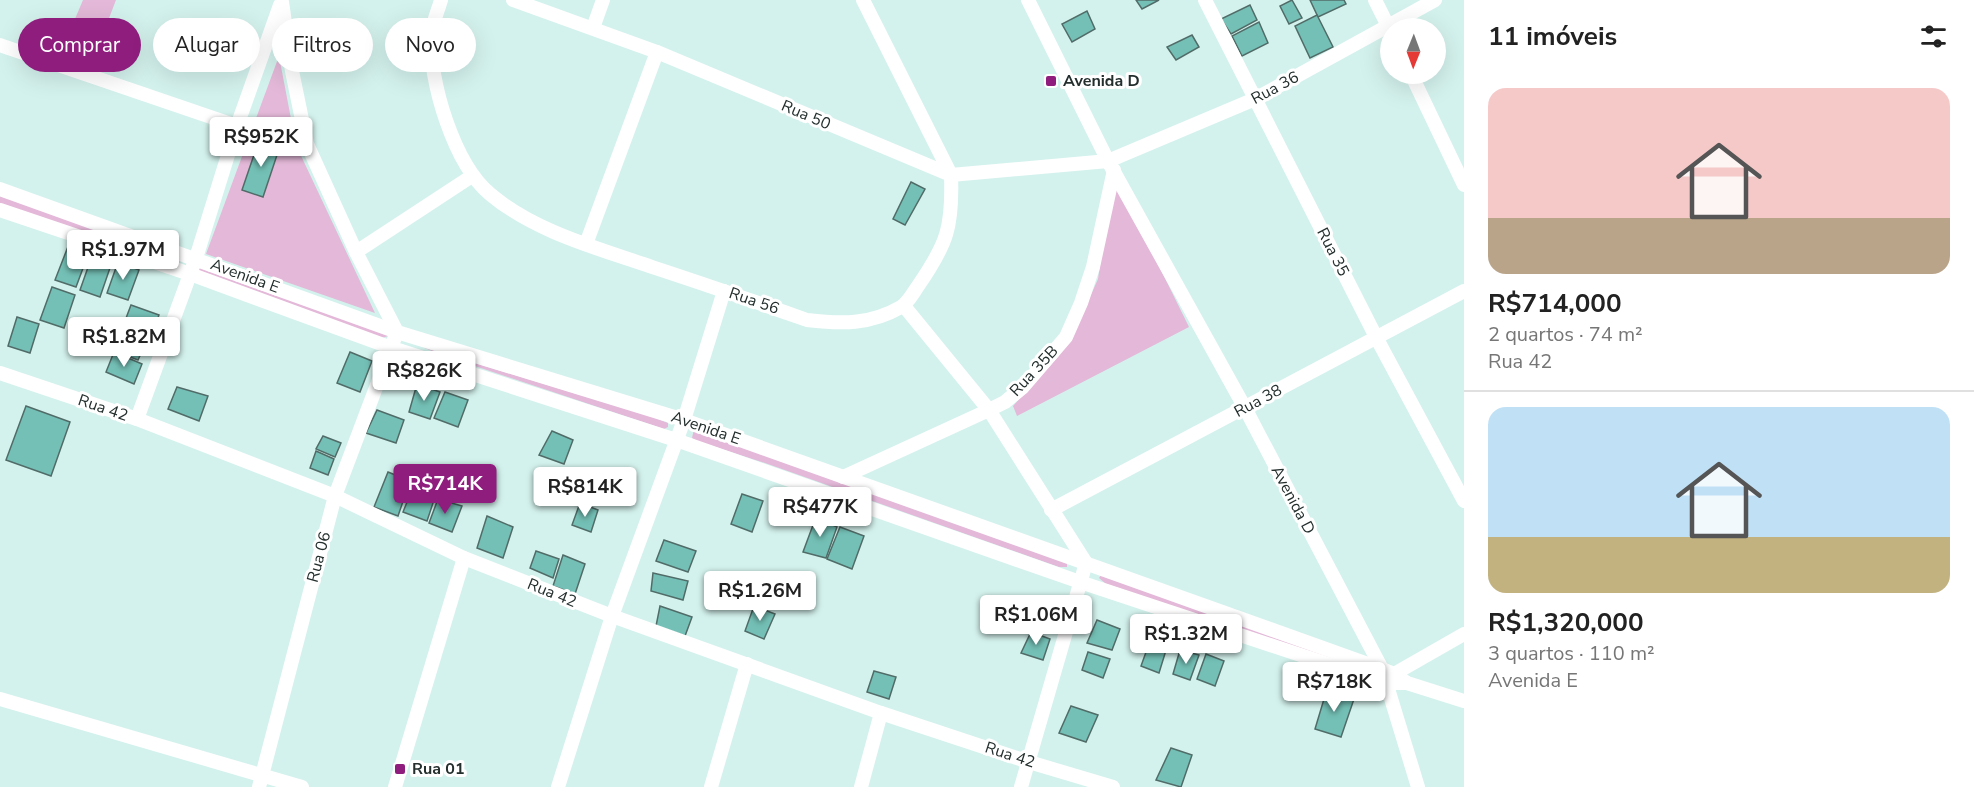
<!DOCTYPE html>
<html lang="pt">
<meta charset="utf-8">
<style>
:root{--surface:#fff;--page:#f6f6f6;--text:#222;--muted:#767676;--line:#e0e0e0;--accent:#8f1d7e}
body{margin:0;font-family:"Nunito Sans",sans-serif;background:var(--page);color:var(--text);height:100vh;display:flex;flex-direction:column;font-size:22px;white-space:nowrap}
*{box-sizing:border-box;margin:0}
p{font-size:20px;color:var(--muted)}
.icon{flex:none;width:33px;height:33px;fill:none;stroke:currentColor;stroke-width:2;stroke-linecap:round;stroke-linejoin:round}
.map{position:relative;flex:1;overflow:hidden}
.drawer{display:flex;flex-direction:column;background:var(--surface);width:510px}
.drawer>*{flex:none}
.banner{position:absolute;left:18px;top:18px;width:570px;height:54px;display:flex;gap:12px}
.needle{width:39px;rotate:181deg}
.buttons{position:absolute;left:1380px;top:18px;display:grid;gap:12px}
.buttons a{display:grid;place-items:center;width:66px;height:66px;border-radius:50%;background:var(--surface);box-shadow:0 6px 24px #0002;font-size:30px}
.price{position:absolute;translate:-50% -51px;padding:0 14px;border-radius:6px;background:#fff;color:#222;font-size:20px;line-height:39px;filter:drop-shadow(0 2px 3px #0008)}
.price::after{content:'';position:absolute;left:50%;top:36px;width:18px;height:14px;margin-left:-9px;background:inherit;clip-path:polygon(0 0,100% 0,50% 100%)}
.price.on{background:var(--accent);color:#fff}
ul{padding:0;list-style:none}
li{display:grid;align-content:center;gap:12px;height:318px;padding:0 24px}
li+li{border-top:2px solid var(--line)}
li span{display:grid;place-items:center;height:186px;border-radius:18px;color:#555}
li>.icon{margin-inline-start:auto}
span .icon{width:108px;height:108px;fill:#fffc;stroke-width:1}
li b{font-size:26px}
h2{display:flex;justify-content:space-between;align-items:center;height:72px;padding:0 24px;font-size:26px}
.chip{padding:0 21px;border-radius:27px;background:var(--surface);box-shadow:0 6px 24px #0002;font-size:21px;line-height:54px}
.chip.on{background:var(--accent);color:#fff}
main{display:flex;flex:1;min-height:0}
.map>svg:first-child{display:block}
.green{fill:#e3b8d8}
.building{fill:#74c0b6;stroke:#516c68;stroke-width:1.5}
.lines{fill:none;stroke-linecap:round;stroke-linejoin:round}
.minor{stroke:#fff;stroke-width:14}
.poi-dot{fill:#8f1d7e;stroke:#fff;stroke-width:2}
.labels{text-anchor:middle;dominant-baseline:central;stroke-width:6;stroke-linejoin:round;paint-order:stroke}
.poi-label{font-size:16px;font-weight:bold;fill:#232e2d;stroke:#fff;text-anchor:start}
.street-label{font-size:16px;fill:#232e2d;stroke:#fff}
</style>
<main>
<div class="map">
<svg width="1464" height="787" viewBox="0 0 1464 787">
<rect width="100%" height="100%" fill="#d4f2ed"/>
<g class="green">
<path d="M83 0H116L101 39 72 26Z"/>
<path d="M279 56 296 145 375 313 206 254Z"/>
<path d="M1116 190H1120L1123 193 1189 327 1017 416 1013 406 1070 342 1098 279 1111 193Z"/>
<path d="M0 196 178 258V262L176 264 155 257 0 203Z"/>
<path d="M197 267 387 332 388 336 382 338 198 271Z"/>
<path d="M422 347 653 417 668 423V427L664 429 442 355Z"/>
<path d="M694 429 1067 562V567H1059L765 463 697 441 692 438Z"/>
<path d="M1101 575 1366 670 1106 584 1099 578Z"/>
</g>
<g class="building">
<path d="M1136 0H1159L1142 9Z"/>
<path d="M1292 0 1302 18 1289 24 1280 6Z"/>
<path d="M1310 0H1344L1346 4 1318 17Z"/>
<path d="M1250 5 1257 20 1231 34 1221 19Z"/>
<path d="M1087 11 1095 29 1072 42 1062 24Z"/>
<path d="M1317 15 1333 47 1310 58 1295 26Z"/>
<path d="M1259 22 1268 43 1242 56 1232 36Z"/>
<path d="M1192 35 1199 47 1176 60 1167 47Z"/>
<path d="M258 143H281L263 197 242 190Z"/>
<path d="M911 182 925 189 905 225 893 219Z"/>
<path d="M69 244 89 252 76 287 55 280Z"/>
<path d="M92 256 112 262 100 297 80 290Z"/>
<path d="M118 262 139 270 128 300 107 293Z"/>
<path d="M52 287 75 295 64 328 40 320Z"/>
<path d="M131 305 159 315 151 337 123 326Z"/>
<path d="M17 317 39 324 30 353 8 346Z"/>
<path d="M119 329 147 340 138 360 112 350Z"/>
<path d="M114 352 142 364 134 384 106 372Z"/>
<path d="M350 352 372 361 360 392 337 383Z"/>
<path d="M417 384 440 392 430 419 409 412Z"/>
<path d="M177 387 208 396 199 421 168 409Z"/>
<path d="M445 392 468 400 458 427 434 418Z"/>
<path d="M26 406 70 422 51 476 6 460Z"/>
<path d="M377 410 404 420 396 443 366 433Z"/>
<path d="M552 431 573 440 564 464 539 455Z"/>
<path d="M323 436 341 443 335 457 316 449Z"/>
<path d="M316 451 334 459 328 475 310 468Z"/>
<path d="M388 472 410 481 398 516 374 507Z"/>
<path d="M414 485 436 494 427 521 403 512Z"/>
<path d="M742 494 763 501 752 532 731 524Z"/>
<path d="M438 499 462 506 452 532 429 523Z"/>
<path d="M580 503 598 510 591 532 572 525Z"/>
<path d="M487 516 513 527 503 558 477 548Z"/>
<path d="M816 517 837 527 826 558 803 552Z"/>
<path d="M840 527 864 536 852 569 827 559Z"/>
<path d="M664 540 696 551 688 572 656 561Z"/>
<path d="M536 551 559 559 553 578 530 568Z"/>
<path d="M563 555 585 564 575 594 553 586Z"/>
<path d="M653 573 688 581 683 600 651 591Z"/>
<path d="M660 606 692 617 685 636 656 626Z"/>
<path d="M754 606 775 614 764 639 745 631Z"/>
<path d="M1097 620 1120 629 1112 650 1087 643Z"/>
<path d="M1031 632 1050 639 1043 660 1021 653Z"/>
<path d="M1150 641 1167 647 1159 673 1141 666Z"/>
<path d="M1180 650 1199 655 1190 680 1173 674Z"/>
<path d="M1088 652 1110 659 1103 678 1082 670Z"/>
<path d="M1206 654 1224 661 1215 686 1197 679Z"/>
<path d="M874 671 896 677 889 699 867 692Z"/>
<path d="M1327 689 1354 699 1341 737 1315 729Z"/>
<path d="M1071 706 1098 715 1086 742 1059 733Z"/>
<path d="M1171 748 1192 755 1181 787 1156 780Z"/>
</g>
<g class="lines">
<g class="minor">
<path d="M441 0C438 11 432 24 431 35 429 82 454 164 490 194 535 232 597 248 652 267 704 284 756 302 807 320 841 324 870 325 901 307 908 303 913 293 918 286 947 244 953 227 951 175L863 0"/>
<path d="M513 0 657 52 951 175 1108 161 1255 99 1435 0"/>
<path d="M1028 0 1108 161 1245 408 1382 669 1418 787"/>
<path d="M1205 0 1376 337 1464 501"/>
<path d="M1375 0 1390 30"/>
<path d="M593 28 603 0"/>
<path d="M0 45 237 126"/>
<path d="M1411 74 1464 185"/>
<path d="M0 189 397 332 684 420 1382 669 1394 674 1407 683 1464 701"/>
<path d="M0 210 190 274 392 348 676 440 1080 582 1385 683H1407"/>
<path d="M586 244 657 52"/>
<path d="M356 252 472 176"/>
<path d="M904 306 989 410 1086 563 1021 787"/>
<path d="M0 373 137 419 335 496 464 558 612 616 881 713 1029 762 1113 787"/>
<path d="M137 419 196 258 237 126 280 5"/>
<path d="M843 477 989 410 1005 402 1023 387 1066 337 1081 303 1093 267 1114 170"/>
<path d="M1051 510 1464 291"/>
<path d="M1394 674 1464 634"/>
<path d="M0 699 302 787"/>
<path d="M259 787 335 496 397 332 356 252 307 144 292 71 282 2"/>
<path d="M395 787 464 558"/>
<path d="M558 787 612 616 684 420 724 291"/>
<path d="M711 787 747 664"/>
<path d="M861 787 881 713"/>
</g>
</g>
<g class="poi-dot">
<rect x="1045" y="75" width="12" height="12" rx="3"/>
<rect x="394" y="763" width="12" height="12" rx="3"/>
</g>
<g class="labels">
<g class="poi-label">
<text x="1063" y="81">Avenida D</text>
<text x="412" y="769">Rua 01</text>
</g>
<g class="street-label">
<text transform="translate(1275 88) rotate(-28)">Rua 36</text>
<text transform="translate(806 115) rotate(23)">Rua 50</text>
<text transform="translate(1333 252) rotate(63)">Rua 35</text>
<text transform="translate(245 276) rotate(20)">Avenida E</text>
<text transform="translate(754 301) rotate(19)">Rua 56</text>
<text transform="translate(1034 371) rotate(-47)">Rua 35B</text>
<text transform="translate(1258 401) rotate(-28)">Rua 38</text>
<text transform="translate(103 408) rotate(19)">Rua 42</text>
<text transform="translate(706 428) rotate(19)">Avenida E</text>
<text transform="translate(1293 500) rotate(62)">Avenida D</text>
<text transform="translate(319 557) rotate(-75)">Rua 06</text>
<text transform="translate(552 593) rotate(22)">Rua 42</text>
<text transform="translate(1010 755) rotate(18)">Rua 42</text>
</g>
</g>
</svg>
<div class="buttons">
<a><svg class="needle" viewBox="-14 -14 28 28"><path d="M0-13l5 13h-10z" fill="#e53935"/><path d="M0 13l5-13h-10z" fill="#767676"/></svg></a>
</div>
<b class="price" style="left:261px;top:168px">R$952K</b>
<b class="price" style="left:123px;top:281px">R$1.97M</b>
<b class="price" style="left:124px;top:368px">R$1.82M</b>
<b class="price" style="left:424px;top:402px">R$826K</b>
<b class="price on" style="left:445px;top:515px">R$714K</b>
<b class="price" style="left:585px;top:518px">R$814K</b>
<b class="price" style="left:820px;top:538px">R$477K</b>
<b class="price" style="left:760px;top:622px">R$1.26M</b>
<b class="price" style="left:1036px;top:646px">R$1.06M</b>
<b class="price" style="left:1186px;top:665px">R$1.32M</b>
<b class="price" style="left:1334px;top:713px">R$718K</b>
<div class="banner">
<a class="chip on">Comprar</a>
<a class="chip">Alugar</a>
<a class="chip">Filtros</a>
<a class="chip">Novo</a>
</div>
</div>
<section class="drawer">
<h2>11 imóveis<svg class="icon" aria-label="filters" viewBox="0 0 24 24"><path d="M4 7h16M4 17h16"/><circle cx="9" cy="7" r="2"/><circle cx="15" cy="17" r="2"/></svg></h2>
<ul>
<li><span style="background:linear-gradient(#f6c9c9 70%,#b9a48a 0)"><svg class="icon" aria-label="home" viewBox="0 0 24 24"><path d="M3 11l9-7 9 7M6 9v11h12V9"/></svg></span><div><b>R$714,000</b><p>2 quartos · 74 m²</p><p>Rua 42</p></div></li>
<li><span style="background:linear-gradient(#bfe0f5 70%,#c2b280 0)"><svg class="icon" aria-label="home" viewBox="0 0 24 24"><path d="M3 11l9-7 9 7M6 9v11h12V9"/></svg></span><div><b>R$1,320,000</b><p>3 quartos · 110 m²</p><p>Avenida E</p></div></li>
</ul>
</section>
</main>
